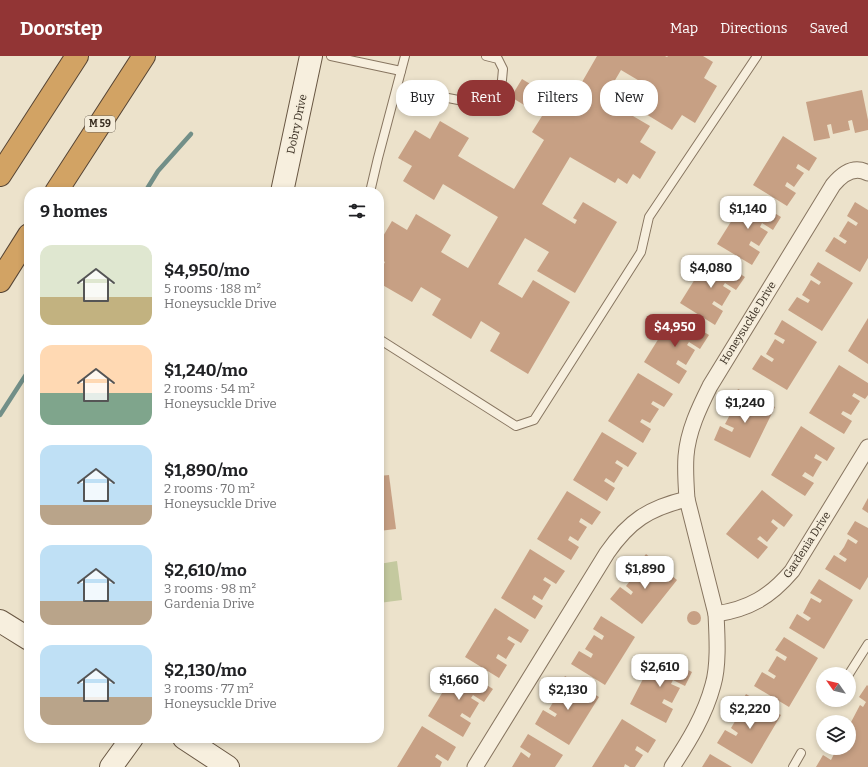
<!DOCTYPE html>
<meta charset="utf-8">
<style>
:root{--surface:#fff;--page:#f6f6f6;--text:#202124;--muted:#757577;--accent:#923535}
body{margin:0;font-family:Bitter,serif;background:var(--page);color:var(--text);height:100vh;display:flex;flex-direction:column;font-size:15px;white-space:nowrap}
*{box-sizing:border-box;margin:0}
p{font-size:13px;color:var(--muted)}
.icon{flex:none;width:22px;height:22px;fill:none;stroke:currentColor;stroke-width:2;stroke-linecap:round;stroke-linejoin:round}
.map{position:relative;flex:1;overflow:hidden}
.side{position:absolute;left:24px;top:131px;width:360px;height:556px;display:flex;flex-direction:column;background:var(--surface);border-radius:16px;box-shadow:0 2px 6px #0003}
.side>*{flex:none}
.guide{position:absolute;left:396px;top:24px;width:380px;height:36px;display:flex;gap:8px}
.needle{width:26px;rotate:304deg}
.controls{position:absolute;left:816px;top:611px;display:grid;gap:8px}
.controls a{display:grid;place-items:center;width:40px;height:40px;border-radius:50%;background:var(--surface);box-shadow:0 2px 6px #0003;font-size:20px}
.price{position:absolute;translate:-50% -34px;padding:0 9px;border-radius:8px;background:#fff;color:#222;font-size:13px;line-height:26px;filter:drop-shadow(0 1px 2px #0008)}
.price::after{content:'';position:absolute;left:50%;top:24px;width:12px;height:9px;margin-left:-6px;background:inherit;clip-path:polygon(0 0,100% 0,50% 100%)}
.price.current{background:var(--accent);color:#fff}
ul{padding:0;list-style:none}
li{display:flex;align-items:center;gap:12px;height:100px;padding:0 16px}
li span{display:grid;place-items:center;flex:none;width:112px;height:80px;border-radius:12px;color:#555}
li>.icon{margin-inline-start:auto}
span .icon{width:48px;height:48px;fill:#fffc;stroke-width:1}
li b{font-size:17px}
h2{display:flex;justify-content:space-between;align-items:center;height:48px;padding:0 16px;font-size:17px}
.tag{padding:0 14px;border-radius:16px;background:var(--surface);box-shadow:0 2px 6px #0003;font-size:14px;line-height:36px}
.tag.current{background:var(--accent);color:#fff}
header{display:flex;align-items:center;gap:24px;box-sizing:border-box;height:56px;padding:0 20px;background:var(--accent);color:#fff}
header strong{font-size:19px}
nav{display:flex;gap:22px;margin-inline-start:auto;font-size:14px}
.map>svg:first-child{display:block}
.green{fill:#c4c99f}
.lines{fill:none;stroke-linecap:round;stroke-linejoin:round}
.stream{stroke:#728f88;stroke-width:4.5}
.building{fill:#c7a084}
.lane-casing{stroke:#877560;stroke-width:10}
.street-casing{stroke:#877560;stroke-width:17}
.secondary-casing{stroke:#695743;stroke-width:24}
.highway-casing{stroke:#564434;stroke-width:24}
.lane{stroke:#f7efde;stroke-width:8}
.street{stroke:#f7efde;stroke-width:15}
.secondary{stroke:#f7efde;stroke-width:22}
.highway{stroke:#d2a364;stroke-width:22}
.labels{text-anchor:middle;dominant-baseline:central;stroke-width:3;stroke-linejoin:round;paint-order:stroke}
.shield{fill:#f4ecda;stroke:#716759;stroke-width:1}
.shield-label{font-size:10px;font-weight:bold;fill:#392e22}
.street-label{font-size:11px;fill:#392e22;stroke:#f4ecda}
</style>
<header>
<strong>Doorstep</strong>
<nav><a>Map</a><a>Directions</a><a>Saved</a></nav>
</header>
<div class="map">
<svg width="868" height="711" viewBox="0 0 868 711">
<rect width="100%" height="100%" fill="#ece2cb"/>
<path class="green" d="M397 505 402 544 379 547V508Z"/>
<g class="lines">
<g class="stream">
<path d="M145 136 158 115 191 78"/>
<path d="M0 359 29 314"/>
</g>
</g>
<g class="building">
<path d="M597 0H665L667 1 668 0H703L713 6 704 22 717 30 695 67 682 59 672 74 636 52 648 33 652 35 653 33 621 14 604 43 650 70 640 86 656 96 640 123 633 118 627 128 618 122 615 127 570 101 542 148 575 168 577 164 573 162 583 146 617 166 575 237 537 215 549 196 525 182 498 228 522 242 533 224 570 246 528 318 490 295 500 277 481 265 471 283 432 259 441 243 421 231 412 246 379 227V217L385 206 379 202V187L392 165 407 174 416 158 451 179 441 196 468 212 498 161 443 128 434 144 403 125 412 110 398 102 415 74 430 83 440 65 469 82 458 100 514 133 544 84 532 76 542 60 511 41 522 23 552 41 563 24 578 33Z"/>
<path d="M862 34 868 64V74L855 77 852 64 848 65 850 74 833 78 831 68 827 69 830 82 814 85 806 46Z"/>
<path d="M783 80 817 102 809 115 798 108 796 112 804 117 794 131 787 126 785 130 796 137 787 150 753 129Z"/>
<path d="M747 140 781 161 773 174 762 167 760 171 768 176 759 190 751 185 749 189 760 196 752 209 717 188Z"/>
<path d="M855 146 868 154V202L860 216 825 195 834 181 845 188 847 185 839 180 843 173 848 165 856 170 858 167 847 160Z"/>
<path d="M710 199 745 221 736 234 725 227 723 230 731 235 722 250 714 245 712 248 723 255 715 269 680 247Z"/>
<path d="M818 206 853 227 822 275 788 254 797 241 808 247 810 244 802 239 811 224 819 229 821 226 810 219Z"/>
<path d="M674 258 709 279 700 293 689 286 687 289 695 294 686 309 678 304 676 308 687 315 679 328 644 306Z"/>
<path d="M868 262V308L848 295Z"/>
<path d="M782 264 817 286 787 334 752 313 761 299 772 306 774 303 766 298 775 283 783 288 785 284 774 278Z"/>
<path d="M839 309 868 327V339L865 343 854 337 852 340 860 345 851 359 843 355 841 358 852 365 844 378 809 357Z"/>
<path d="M638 317 673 338 664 351 653 345 651 348 659 353 650 367 642 363 640 366 651 373 643 387 608 365Z"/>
<path d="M738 333 775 351 750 402 714 384 720 370 732 376 734 372 725 368 733 353 741 357 743 353 731 347Z"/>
<path d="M801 370 835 392 827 405 816 398 814 402 822 406 817 414 813 421 805 416 802 420 814 427 805 440 771 419Z"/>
<path d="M602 376 637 397 628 411 617 404 615 407 623 412 619 419 614 427 606 422 604 425 615 432 607 445 573 424Z"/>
<path d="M389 419 396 473 379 475V420Z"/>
<path d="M762 434 793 459 784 471 773 463 771 466 778 472 767 486 760 480 757 483 768 491 758 503 726 478Z"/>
<path d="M567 435 601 456 592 469 581 462 579 466 587 471 578 485 570 480 568 484 579 491 571 504 537 483Z"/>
<path d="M868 442V457L862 453Z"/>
<path d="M855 465 868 472V521L860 534 825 513 834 499 845 506 847 503 839 498 844 491 848 483 856 488 858 485 847 478Z"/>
<path d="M530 493 565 515 556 528 545 521 543 524 551 529 542 544 534 539 532 543 543 550 535 563 501 542Z"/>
<path d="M646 498 677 524 642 568 610 543 620 531 631 539 633 536 626 530 637 516 644 522 646 519 636 511Z"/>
<path d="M819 523 853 544 824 593 789 572 797 558 808 565 811 562 803 557 811 542 820 547 822 544 810 537Z"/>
<path d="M495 552 529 574 521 587 509 580 507 583 515 588 506 603 498 598 496 602 507 609 499 622 465 601Z"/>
<circle cx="694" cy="562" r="7"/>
<path d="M601 560 635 581 605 629 571 608 579 595 591 602 593 598 585 593 594 579 602 584 604 580 593 573Z"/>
<path d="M784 581 818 602 789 651 754 630 762 616 774 623 776 620 768 615 777 600 785 605 787 601 775 594Z"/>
<path d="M656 598 692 616 685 630 673 624 671 628 680 632 672 647 664 643 662 647 673 653 666 667 630 648Z"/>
<path d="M458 611 493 633 484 646 473 639 471 642 479 647 470 662 462 657 460 660 471 667 463 681 428 660Z"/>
<path d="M565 620 599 641 569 689 535 668 543 654 555 661 557 658 549 653 558 638 566 643 568 640 557 633Z"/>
<path d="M867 629 868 630V711H816L823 699 831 704 834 698 831 697 834 692H849V670L860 649 863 651 866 646 859 641Z"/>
<path d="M746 638 781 659 752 708 717 687 725 674 736 680 738 677 731 672 740 657 747 662 750 659 738 652Z"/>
<path d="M622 663 656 684 648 697 637 690 635 694 643 699 635 711H630L625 708 624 711H592Z"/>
<path d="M422 670 456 691 448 705 437 698 435 701 442 706 440 711H397Z"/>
<path d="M528 678 563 699 555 711H512L521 696 529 702 531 698 520 691Z"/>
<path d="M710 698 732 711H702Z"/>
</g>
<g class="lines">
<g class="lane-casing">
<g id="lane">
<path d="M331 0 401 15"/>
<path d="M397 32 489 50 498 38 502 24 503 13 498 3 486 0"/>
<path d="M370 136 378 102 405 0"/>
<path d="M379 283 516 370 534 364 641 196 649 161 757 0"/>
<path d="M849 618 868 588"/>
<path d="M793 711 801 697"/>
</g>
</g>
<g class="street-casing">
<g id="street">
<path d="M687 443 716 558"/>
<path d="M475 711 607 497C629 465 649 452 687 443 686 429 685 414 686 400 688 375 699 352 710 330L833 129C842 118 854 109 868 117"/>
<path d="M672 711C689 685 705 659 713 629 719 609 717 579 716 558 749 553 770 541 792 515L868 391"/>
</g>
</g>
<g class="secondary-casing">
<g id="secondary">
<path d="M282 136 311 0"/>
<path d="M0 565 29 583"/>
<path d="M184 682 228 711"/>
<path d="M111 711 132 682"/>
</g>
</g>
<g class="highway-casing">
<g id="highway">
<path d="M0 119 77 0"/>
<path d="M56 136 144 0"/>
<path d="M0 225 29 179"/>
</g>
</g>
<use href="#lane" class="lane"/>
<use href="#street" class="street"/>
<use href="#secondary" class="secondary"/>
<use href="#highway" class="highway"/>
</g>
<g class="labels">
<rect class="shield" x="85" y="60" width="30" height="16" rx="3"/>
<g class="shield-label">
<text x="100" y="68">M 59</text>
</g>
<g class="street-label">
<text transform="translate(297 68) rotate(-78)">Dobry Drive</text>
<text transform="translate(748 267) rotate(-58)">Honeysuckle Drive</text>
<text transform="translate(807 489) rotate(-57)">Gardenia Drive</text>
</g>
</g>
</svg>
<div class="controls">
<a><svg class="needle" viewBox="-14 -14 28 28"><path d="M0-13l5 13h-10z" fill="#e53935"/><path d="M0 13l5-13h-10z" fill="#757577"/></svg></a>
<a><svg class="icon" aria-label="layers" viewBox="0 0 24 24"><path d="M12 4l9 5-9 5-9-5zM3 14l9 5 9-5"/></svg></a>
</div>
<b class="price" style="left:748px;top:174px">$1,140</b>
<b class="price" style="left:711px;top:233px">$4,080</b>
<b class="price current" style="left:675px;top:292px">$4,950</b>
<b class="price" style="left:745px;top:368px">$1,240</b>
<b class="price" style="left:645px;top:534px">$1,890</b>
<b class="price" style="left:660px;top:632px">$2,610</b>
<b class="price" style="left:459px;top:645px">$1,660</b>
<b class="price" style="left:568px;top:655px">$2,130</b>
<b class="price" style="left:750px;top:674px">$2,220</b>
<div class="guide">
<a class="tag">Buy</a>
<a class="tag current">Rent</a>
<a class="tag">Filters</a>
<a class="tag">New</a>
</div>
<section class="side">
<h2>9 homes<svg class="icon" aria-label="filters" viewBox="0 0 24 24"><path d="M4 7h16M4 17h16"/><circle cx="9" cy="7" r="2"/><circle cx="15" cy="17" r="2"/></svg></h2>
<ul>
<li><span style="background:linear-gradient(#dfe7d0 65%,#c2b280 0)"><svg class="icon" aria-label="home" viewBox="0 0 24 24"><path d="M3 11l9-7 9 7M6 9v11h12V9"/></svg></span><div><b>$4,950/mo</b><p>5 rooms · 188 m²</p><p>Honeysuckle Drive</p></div></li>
<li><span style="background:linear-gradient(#ffd9b3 60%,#7fa58c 0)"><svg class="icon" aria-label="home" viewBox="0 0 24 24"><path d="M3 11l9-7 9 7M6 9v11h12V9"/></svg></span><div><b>$1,240/mo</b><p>2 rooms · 54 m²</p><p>Honeysuckle Drive</p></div></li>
<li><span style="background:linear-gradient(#bfe0f5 75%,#b9a48a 0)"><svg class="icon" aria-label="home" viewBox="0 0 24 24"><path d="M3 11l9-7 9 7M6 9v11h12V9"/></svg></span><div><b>$1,890/mo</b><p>2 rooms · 70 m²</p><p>Honeysuckle Drive</p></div></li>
<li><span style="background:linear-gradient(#bfe0f5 70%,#b9a48a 0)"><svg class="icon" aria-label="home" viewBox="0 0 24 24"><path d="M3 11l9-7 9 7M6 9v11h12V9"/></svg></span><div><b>$2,610/mo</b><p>3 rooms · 98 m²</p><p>Gardenia Drive</p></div></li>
<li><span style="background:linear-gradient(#bfe0f5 65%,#b9a48a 0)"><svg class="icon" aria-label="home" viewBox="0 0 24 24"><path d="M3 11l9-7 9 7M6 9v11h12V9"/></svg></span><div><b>$2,130/mo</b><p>3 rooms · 77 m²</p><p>Honeysuckle Drive</p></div></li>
</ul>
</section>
</div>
